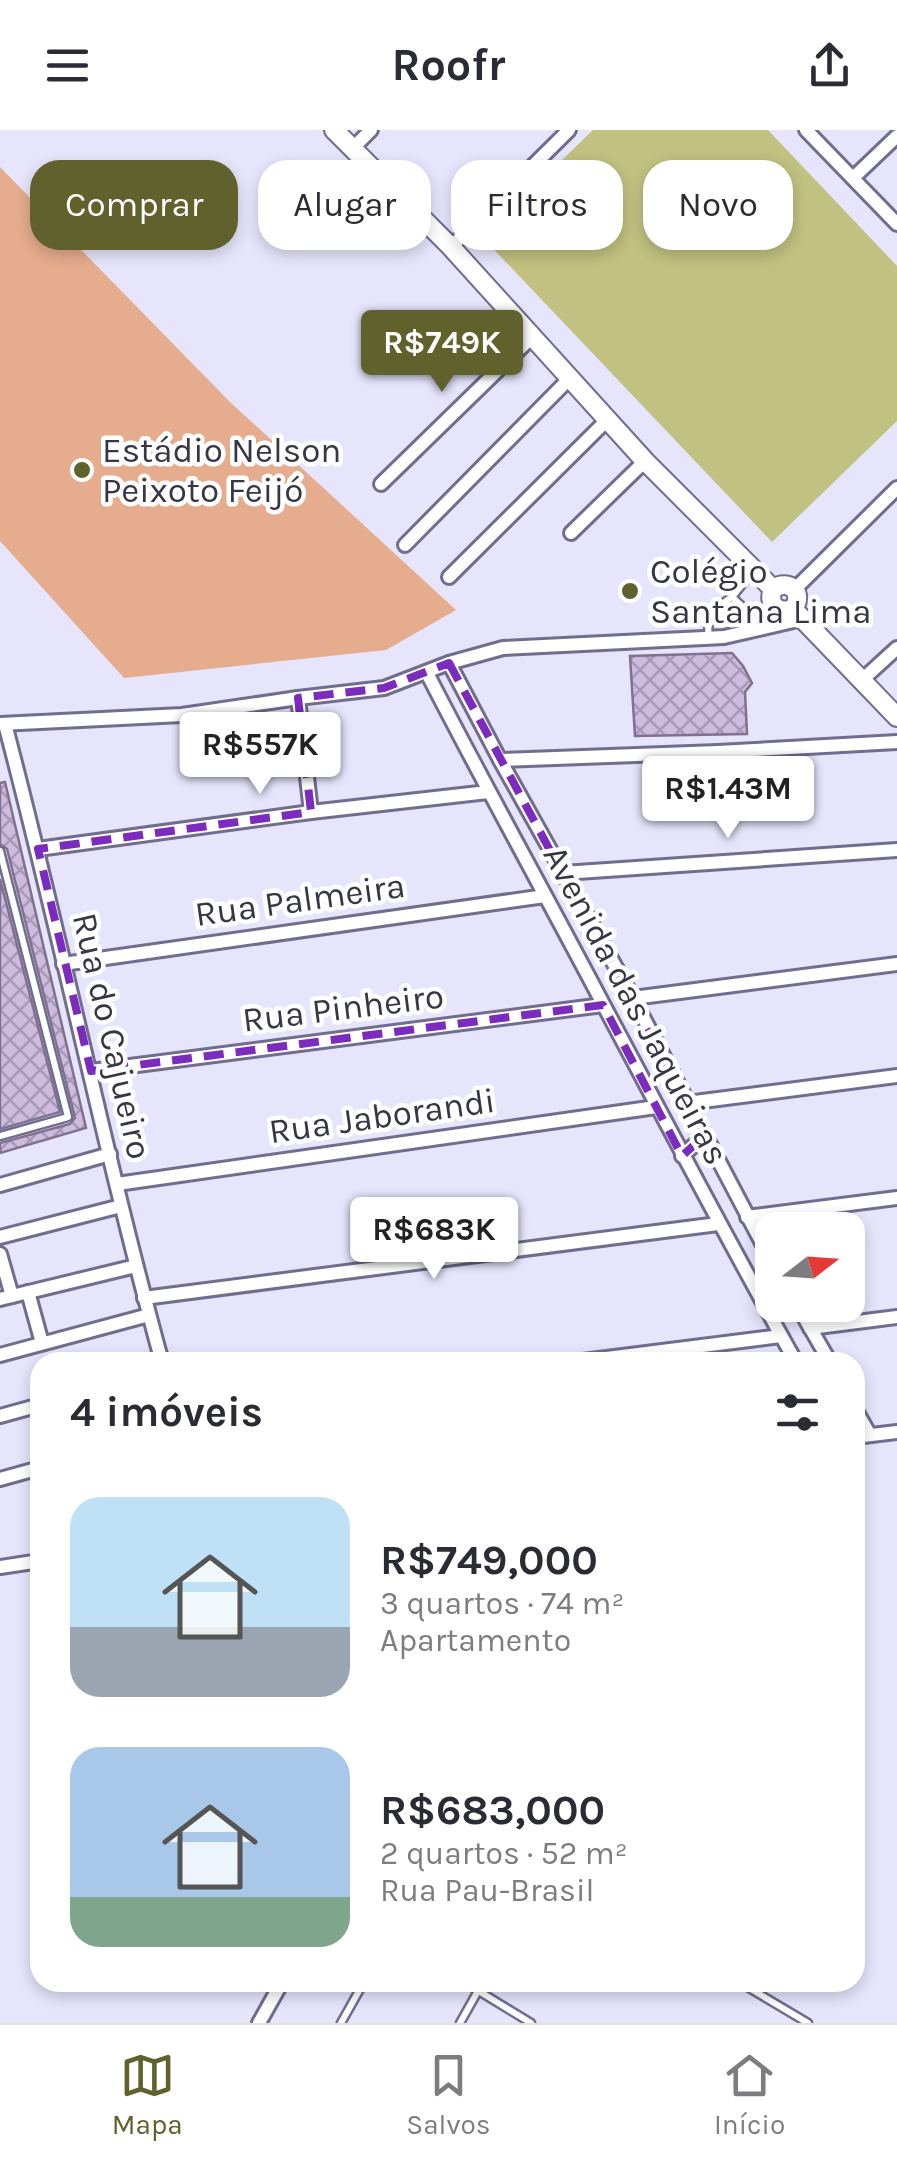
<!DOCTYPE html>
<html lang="pt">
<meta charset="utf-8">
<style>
:root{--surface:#fff;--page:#f2f2f3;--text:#2b2b33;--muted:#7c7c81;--line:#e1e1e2;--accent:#61612e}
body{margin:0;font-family:Karla,sans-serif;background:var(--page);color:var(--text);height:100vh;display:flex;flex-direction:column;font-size:38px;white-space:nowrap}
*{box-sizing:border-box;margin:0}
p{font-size:32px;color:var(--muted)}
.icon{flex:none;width:55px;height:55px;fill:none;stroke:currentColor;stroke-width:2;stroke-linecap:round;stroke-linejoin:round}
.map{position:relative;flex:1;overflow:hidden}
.panel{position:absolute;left:30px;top:1222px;width:835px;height:640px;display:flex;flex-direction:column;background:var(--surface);border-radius:30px;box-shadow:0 5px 15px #0003}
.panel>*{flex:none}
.guide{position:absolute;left:30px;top:30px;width:838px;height:90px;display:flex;gap:20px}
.needle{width:65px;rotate:73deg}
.tools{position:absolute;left:755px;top:1082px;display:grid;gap:20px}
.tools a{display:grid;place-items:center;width:110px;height:110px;border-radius:20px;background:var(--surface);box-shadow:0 5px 15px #0003;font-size:50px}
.price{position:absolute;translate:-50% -85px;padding:0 22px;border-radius:10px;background:#fff;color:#222;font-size:32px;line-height:65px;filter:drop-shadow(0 2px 5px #0008)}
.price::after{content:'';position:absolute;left:50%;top:60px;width:30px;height:22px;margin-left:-15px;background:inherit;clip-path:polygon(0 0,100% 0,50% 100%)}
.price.on{background:var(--accent);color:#fff}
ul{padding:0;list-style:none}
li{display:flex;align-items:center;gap:30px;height:250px;padding:0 40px}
li span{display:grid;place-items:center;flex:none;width:280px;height:200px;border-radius:30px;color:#555}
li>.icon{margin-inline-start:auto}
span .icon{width:120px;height:120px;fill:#fffc;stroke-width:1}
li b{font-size:42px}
h2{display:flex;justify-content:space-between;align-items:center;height:120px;padding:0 40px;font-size:42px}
.chip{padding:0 35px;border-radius:30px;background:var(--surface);box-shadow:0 5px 15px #0003;font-size:35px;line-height:90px}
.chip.on{background:var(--accent);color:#fff}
header{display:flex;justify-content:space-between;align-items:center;height:130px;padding:0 40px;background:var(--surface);font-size:45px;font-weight:700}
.menu{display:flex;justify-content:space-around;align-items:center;height:140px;border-top:2px solid var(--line);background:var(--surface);font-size:28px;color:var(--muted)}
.menu a{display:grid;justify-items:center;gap:5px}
.menu .on{color:var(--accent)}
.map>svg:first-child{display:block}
.garden{fill:#e5ac8e}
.water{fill:#c1c181}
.building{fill:url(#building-cross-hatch);stroke:#817190;stroke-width:2.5}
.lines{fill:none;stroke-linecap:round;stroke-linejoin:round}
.lane-casing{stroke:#706d8e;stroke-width:11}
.street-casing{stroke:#706d8e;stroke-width:18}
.secondary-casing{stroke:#706d8e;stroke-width:22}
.lane{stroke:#fff;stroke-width:6}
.street{stroke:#fff;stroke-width:12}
.secondary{stroke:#fff;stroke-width:18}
.marked{fill:none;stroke:#7b2cbf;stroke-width:8;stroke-dasharray:20 12;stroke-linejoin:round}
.poi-dot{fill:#61612e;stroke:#fff;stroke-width:4}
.labels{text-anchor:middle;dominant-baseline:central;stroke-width:9;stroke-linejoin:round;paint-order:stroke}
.poi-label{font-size:35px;fill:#373645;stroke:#fff;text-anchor:start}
.street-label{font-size:35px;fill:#373645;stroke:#fff}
</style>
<header><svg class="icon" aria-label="menu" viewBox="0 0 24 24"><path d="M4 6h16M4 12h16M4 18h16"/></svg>Roofr<svg class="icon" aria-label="share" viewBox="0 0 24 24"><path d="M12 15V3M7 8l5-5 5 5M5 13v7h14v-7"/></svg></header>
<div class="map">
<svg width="897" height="1893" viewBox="0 0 897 1893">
<defs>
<pattern id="building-cross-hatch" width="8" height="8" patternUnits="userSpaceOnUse" patternTransform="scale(2.5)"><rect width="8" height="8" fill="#cebcdf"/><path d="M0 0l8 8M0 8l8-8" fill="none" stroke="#a89ab7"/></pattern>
</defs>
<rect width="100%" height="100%" fill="#e6e5fc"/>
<path class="garden" d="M0 37 230 272 456 480 386 520 124 548 0 411Z"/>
<path class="water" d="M593 0H768L897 136V291L772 412 482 107Z"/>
<g class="building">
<path d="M732 523 743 536 752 553 745 562 747 604 635 606 630 526Z"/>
<path d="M5 652 86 998 0 1023V1013L70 994 75 988 7 719 0 714V653Z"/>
<path d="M0 749 60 982 0 999Z"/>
</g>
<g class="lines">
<g class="lane-casing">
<g id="lane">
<path d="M732 467 753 441"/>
<path d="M708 508 709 483 732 467 744 478 758 499"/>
<path d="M0 721 68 987 0 1006"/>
<path d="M464 1852 531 1893"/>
<path d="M739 1852 808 1893"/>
<path d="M341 1893 364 1852"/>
<path d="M460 1893 483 1852"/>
</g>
</g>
<g class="street-casing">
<g id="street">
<path d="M806 0 897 94"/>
<path d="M352 19 371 0"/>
<path d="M853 48 897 6"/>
<path d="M451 117 569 0"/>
<path d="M381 354 533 206"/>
<path d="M571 403 645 331"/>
<path d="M405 415 570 248"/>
<path d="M449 447 607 290"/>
<path d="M795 459 897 358"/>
<path d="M449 533 500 630 633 868 772 1132"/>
<path d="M427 543C484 654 544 762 602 872 666 992 729 1113 796 1232"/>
<path d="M862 550 897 518"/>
<path d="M298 568 311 682"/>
<path d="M0 594 182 585 298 568 384 558 449 533 503 518 724 507 802 489"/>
<path d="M5 594C61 806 104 1021 162 1232"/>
<path d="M500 630 718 622 897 612"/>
<path d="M38 719 311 682 488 662"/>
<path d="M563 743 897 720"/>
<path d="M63 834 545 766"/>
<path d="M633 868 897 834"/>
<path d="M91 941 603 875"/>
<path d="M687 973 897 946"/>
<path d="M682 1026 704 1006"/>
<path d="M117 1054 656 977"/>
<path d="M0 1055 110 1024"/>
<path d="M747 1087 897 1068"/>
<path d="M0 1107 121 1076"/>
<path d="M0 1124 12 1166"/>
<path d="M28 1162 42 1213"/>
<path d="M144 1168 718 1094"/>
<path d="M0 1169 136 1136"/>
<path d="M797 1175 830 1232"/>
<path d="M810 1198 897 1187"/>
<path d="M0 1225 149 1185"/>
<path d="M575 1232 781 1206"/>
<path d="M855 1279 870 1305"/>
<path d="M0 1286 40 1275"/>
<path d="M855 1307 897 1302"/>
<path d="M0 1349 40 1338"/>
<path d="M0 1437 40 1431"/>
<path d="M259 1893 282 1852"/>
</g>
</g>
<g class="secondary-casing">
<g id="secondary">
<path d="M334 0 451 117 645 331 773 459"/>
<path d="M773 459C789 448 805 463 793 479"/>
<path d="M773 459C767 474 777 484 793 479"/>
<path d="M793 479 897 587"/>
</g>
</g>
<use href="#lane" class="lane"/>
<use href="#street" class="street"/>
<use href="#secondary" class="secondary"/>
</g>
<path class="marked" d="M449 533 704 1006 682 1026 603 875 91 941 38 719 311 682 298 568 384 558Z"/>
<g class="poi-dot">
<circle cx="82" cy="340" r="10"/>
<circle cx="630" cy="461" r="10"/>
</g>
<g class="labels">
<g class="poi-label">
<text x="102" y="320">Estádio Nelson<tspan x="102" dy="40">Peixoto Feijó</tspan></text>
<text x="650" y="441">Colégio<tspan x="650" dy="40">Santana Lima</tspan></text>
</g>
<g class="street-label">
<text transform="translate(300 770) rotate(-8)">Rua Palmeira</text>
<text transform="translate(636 875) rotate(62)">Avenida das Jaqueiras</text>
<text transform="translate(343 878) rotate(-7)">Rua Pinheiro</text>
<text transform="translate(112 906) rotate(77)">Rua do Cajueiro</text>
<text transform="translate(382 986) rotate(-8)">Rua Jaborandi</text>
</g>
</g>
</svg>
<div class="tools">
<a><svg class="needle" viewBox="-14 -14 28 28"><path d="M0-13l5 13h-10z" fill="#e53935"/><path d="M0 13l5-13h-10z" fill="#7c7c81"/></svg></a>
</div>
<b class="price on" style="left:442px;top:265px">R$749K</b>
<b class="price" style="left:260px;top:667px">R$557K</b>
<b class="price" style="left:728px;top:711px">R$1.43M</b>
<b class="price" style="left:434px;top:1152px">R$683K</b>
<div class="guide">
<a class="chip on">Comprar</a>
<a class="chip">Alugar</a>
<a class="chip">Filtros</a>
<a class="chip">Novo</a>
</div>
<section class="panel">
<h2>4 imóveis<svg class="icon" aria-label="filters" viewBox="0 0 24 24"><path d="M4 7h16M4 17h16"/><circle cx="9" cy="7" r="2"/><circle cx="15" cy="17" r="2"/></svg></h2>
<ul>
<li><span style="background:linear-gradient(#bfe0f5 65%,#9aa5b1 0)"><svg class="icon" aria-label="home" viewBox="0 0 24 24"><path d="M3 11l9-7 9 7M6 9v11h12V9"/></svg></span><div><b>R$749,000</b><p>3 quartos · 74 m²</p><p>Apartamento</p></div></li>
<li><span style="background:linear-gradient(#a9c7e8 75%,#7fa58c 0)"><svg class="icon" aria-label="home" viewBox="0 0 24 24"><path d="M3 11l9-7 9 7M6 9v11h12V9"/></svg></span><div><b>R$683,000</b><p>2 quartos · 52 m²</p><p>Rua Pau-Brasil</p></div></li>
</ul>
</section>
</div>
<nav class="menu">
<a class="on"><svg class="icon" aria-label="map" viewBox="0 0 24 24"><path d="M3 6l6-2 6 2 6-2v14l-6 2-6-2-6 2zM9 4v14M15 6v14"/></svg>Mapa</a>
<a><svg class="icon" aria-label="saved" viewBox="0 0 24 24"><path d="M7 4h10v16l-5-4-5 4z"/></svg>Salvos</a>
<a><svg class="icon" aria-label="home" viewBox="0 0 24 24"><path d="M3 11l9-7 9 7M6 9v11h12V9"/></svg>Início</a>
</nav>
